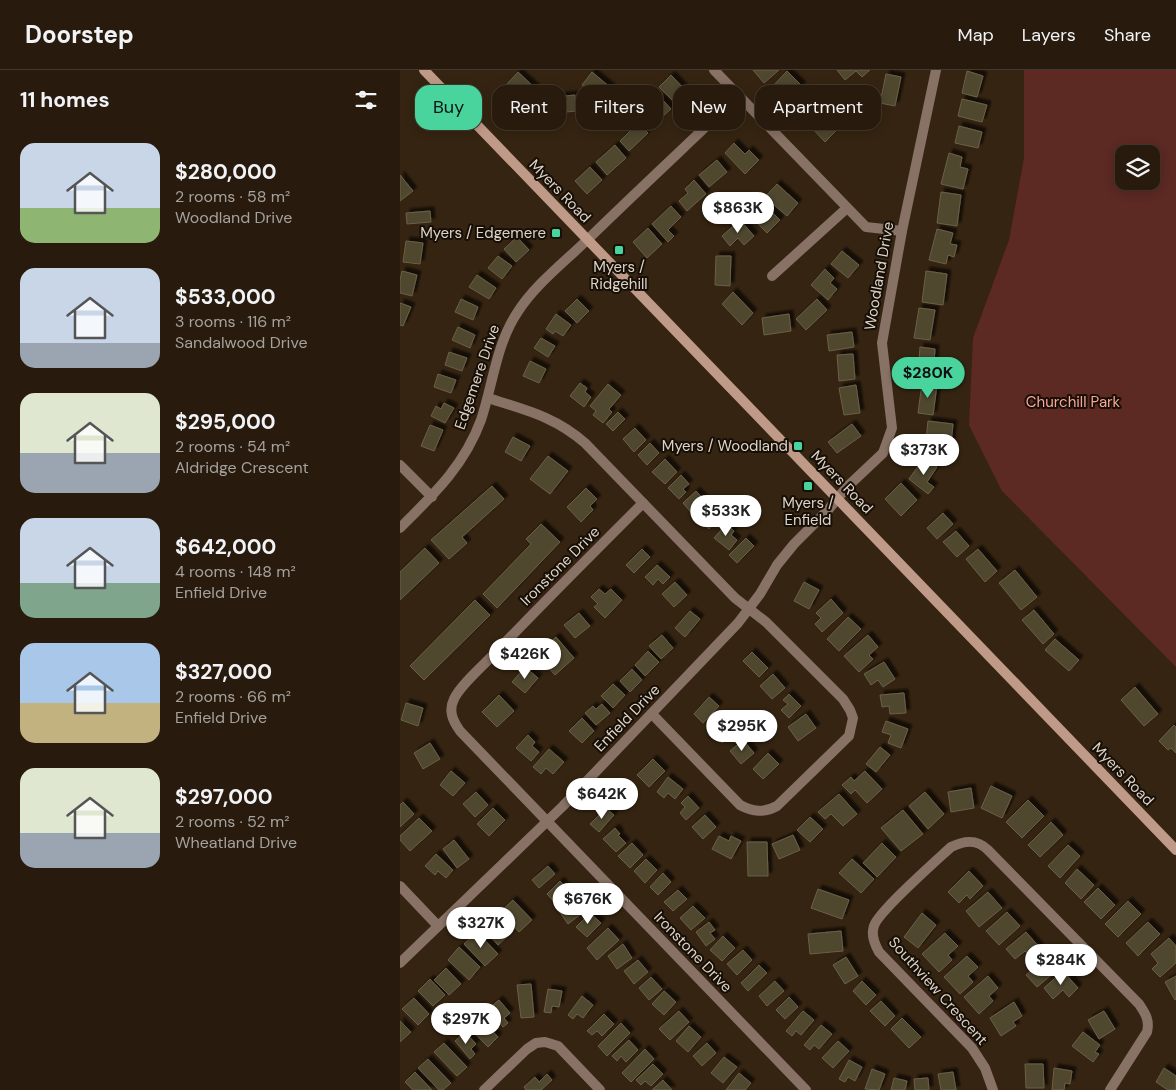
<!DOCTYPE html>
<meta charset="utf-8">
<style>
:root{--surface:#281b0d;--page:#302416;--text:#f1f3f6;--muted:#a5a19d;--line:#44392e;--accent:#49d49d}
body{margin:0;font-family:"DM Sans",sans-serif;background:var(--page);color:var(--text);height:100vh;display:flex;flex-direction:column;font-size:19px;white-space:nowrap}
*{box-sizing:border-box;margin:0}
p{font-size:16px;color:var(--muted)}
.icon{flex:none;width:28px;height:28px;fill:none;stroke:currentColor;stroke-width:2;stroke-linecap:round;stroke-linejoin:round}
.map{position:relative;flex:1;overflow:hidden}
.details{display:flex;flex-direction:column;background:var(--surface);width:400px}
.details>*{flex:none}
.hud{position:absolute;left:15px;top:15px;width:475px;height:45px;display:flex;gap:10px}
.fabs{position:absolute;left:715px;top:75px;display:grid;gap:10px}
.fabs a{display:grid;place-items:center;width:45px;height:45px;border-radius:10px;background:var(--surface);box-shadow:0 2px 12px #0003,0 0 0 1px var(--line);font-size:25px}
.price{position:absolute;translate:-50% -42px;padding:0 11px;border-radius:18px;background:#fff;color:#222;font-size:16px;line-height:32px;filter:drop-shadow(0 1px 2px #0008)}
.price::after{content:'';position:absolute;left:50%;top:30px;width:15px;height:11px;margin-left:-8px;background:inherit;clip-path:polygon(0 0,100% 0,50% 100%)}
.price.selected{background:var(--accent);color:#111}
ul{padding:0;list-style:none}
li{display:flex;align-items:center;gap:15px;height:125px;padding:0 20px}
li span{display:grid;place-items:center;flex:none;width:140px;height:100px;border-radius:15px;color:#555}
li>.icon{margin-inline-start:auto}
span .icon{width:60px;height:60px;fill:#fffc;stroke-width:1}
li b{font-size:21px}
h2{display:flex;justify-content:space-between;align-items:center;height:60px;padding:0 20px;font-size:21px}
.tag{padding:0 18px;border-radius:15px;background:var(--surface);box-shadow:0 2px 12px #0003,0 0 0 1px var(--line);font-size:18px;line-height:45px}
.tag.selected{background:var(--accent);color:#111}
header{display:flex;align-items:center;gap:30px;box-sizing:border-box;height:70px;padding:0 25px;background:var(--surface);border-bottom:1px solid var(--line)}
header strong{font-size:24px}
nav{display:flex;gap:28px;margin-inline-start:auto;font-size:18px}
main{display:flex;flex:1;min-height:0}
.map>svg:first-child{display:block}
.green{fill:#5c2923;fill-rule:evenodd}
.building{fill:#50462e;stroke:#6b6048;filter:url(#shadow)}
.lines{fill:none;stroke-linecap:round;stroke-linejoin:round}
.street{stroke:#887165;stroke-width:10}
.secondary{stroke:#c09a88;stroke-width:10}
.poi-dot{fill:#49d49d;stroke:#160f07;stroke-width:2}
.labels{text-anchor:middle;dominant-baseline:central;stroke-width:4;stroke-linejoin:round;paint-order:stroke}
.street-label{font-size:15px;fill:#ded3c7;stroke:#160f07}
.poi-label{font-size:15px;fill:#ded3c7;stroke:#160f07;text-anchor:end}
.park-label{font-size:15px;fill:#fca598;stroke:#160f07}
</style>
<header>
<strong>Doorstep</strong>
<nav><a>Map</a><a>Layers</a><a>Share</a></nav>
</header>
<main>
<section class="details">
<h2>11 homes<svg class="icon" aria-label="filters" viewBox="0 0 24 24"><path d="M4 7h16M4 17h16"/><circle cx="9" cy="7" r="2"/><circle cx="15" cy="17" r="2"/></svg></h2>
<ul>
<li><span style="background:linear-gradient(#c9d6e8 65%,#8fb573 0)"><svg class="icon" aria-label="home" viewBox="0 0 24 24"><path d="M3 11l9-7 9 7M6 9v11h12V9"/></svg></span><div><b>$280,000</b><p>2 rooms · 58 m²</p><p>Woodland Drive</p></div></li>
<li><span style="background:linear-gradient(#c9d6e8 75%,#9aa5b1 0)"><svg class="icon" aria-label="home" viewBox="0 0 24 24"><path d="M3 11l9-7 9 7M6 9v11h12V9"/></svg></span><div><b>$533,000</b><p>3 rooms · 116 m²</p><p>Sandalwood Drive</p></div></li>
<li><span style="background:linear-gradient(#dfe7d0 60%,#9aa5b1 0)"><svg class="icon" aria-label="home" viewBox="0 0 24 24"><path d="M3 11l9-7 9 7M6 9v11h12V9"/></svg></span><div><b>$295,000</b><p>2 rooms · 54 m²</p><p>Aldridge Crescent</p></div></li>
<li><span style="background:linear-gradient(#c9d6e8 65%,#7fa58c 0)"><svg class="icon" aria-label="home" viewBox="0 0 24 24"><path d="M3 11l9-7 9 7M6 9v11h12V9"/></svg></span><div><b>$642,000</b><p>4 rooms · 148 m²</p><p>Enfield Drive</p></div></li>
<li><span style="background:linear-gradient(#a9c7e8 60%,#c2b280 0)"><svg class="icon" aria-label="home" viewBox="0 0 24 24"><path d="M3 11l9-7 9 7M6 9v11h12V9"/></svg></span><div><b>$327,000</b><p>2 rooms · 66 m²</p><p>Enfield Drive</p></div></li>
<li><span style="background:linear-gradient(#dfe7d0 65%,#9aa5b1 0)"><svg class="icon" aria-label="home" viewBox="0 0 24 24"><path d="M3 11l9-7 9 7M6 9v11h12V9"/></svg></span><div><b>$297,000</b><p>2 rooms · 52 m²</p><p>Wheatland Drive</p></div></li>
</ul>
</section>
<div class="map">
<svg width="776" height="1020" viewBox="0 0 776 1020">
<defs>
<filter id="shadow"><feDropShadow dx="4" dy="-4" stdDeviation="1" flood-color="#0009"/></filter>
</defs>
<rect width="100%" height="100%" fill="#352411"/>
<path class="green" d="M624 0H776V597L602 421 569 355 573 268 609 170 624 88ZM724 84H751V111H724Z"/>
<g class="building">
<path d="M353 0H379L364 13Z"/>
<path d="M437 0H470L462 7 456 1 445 10Z"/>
<path d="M387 1 402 16 386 33 371 18Z"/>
<path d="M567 1 583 6 577 27 562 23Z"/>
<path d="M118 2 139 22 128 34 107 14Z"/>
<path d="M192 2 211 18 201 30 182 15Z"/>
<path d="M486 4 501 7 495 36 480 33Z"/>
<path d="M271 5 289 24 277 35 259 17Z"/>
<path d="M408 19 422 34 406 51 391 35Z"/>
<path d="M175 25 176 41 147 44 146 28Z"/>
<path d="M261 28 271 39 252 56 242 46Z"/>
<path d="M562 29 587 35 582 52 558 46Z"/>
<path d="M427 39 438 50 432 57 436 61 425 72 410 56Z"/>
<path d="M238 53 248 63 229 81 220 71Z"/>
<path d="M559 56 582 62 578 78 555 73Z"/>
<path d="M334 73 345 84 349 80 359 90 345 104 325 83Z"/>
<path d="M215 75 226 88 207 105 196 92Z"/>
<path d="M549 83 562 87 560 97 568 99 563 119 541 114Z"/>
<path d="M317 90 327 102 309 117 299 105Z"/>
<path d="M190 97 202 110 187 124 175 111Z"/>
<path d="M0 105 13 121 0 131Z"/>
<path d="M294 110 306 124 287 141 279 131 288 123 285 119Z"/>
<path d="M377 114 398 133 387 146 365 127Z"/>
<path d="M541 122 561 125 557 156 537 153Z"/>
<path d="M271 136 281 147 268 160 274 166 268 172 252 154Z"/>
<path d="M366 136 380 150 367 163 353 149Z"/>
<path d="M30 141 31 152 7 154 6 143Z"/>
<path d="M340 150 354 166 344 175 338 168 330 176 322 166Z"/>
<path d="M248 158 262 174 247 188 233 172Z"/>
<path d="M537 159 553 163 550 174 557 175 554 187 548 185 546 194 529 190Z"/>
<path d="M117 167 129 180 116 192 104 179Z"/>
<path d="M6 171 23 173 20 194 3 192Z"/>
<path d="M442 181 459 195 448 208 431 194Z"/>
<path d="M98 186 112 196 102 209 88 198Z"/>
<path d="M316 186H331L330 216 315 215Z"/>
<path d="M425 199 434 208 430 213 437 219 428 230 411 215Z"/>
<path d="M2 201 17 205 12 226 0 223V210Z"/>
<path d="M526 201 547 204 543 235 522 232Z"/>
<path d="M77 205 96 218 89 229 69 217Z"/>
<path d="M333 222 353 243 342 255 322 234Z"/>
<path d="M61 229 78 237 73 250 55 242Z"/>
<path d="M177 229 189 241 177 253 165 241Z"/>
<path d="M417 229 427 240 406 260 396 249Z"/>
<path d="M0 233 11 237 3 256 0 255Z"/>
<path d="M519 238 535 240 530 270 514 268Z"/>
<path d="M156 244 171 255 163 266 155 261 153 264 146 259Z"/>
<path d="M389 244 391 261 364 265 362 248Z"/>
<path d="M58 257 75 265 70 278 52 270Z"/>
<path d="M452 262 454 277 429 281 427 265Z"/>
<path d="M141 268 155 276 148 287 134 278Z"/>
<path d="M520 277 535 279 533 306 518 305Z"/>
<path d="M49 282 67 288 62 301 45 295Z"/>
<path d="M453 284 455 309 439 311 437 285Z"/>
<path d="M130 291 146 299 139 313 123 306Z"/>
<path d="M38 304 56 310 51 323 34 317Z"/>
<path d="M180 313 187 318 185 322 191 327 184 337 170 326Z"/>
<path d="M522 313 537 315 533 345 518 343Z"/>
<path d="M208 314 221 325 209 339 212 342 203 353 193 345 196 341 190 336Z"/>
<path d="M456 315 460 343 444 345 439 318Z"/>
<path d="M44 333 54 338 45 353 31 346 36 336 41 339Z"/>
<path d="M218 342 225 349 213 361 206 354Z"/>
<path d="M528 351 553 354 550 383 525 380Z"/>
<path d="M452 354 461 366 437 383 428 372Z"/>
<path d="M30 355 43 360 34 381 21 376Z"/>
<path d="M235 358 246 370 234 382 223 369Z"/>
<path d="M113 367 130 376 121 391 105 382Z"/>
<path d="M250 373 259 383 247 395 238 385Z"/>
<path d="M148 386 168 401 150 424 130 409Z"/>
<path d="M524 388 537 397 527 412 534 417 528 424 509 409Z"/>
<path d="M265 389 277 402 265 414 252 402Z"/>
<path d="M281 405 289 414 283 419 286 422 279 429 268 418Z"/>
<path d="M501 413 517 430 501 446 485 429Z"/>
<path d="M92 416 104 429 62 467 67 473 49 489 31 470Z"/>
<path d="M186 418 197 429 190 436 193 440 181 452 167 437Z"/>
<path d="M296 421 308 433 294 446 283 433Z"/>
<path d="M312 437 321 445 309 459 300 451Z"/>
<path d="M543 443 553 454 537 469 527 458Z"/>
<path d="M141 454 160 472 97 538 83 524 131 474 126 469Z"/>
<path d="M326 454 334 461 331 465 337 470 329 480 314 468Z"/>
<path d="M556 461 569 476 557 487 543 472Z"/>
<path d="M346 468 354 476 337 493 329 485Z"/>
<path d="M25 478 39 493 0 530V502Z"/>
<path d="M242 479 250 487 234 503 226 495Z"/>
<path d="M578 479 597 501 585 512 566 489Z"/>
<path d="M257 495 270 507 263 514 258 509 253 515 245 507Z"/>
<path d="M615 500 637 527 621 540 599 513Z"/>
<path d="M275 512 287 525 274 537 262 524Z"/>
<path d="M404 512 419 520 409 539 394 531Z"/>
<path d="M199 519 205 524 211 519 222 530 205 548 194 537 198 534 191 527Z"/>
<path d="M431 529 443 543 422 562 415 554 421 548 416 543Z"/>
<path d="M75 530 90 545 24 610 10 596Z"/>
<path d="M634 540 654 564 643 574 622 550Z"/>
<path d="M290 541 300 549 285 567 275 558Z"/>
<path d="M179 543 190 556 175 568 164 555Z"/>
<path d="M448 547 461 559 439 581 427 569Z"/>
<path d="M262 565 273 578 261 589 249 576Z"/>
<path d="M468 565 478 577 469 585 473 589 459 602 444 586Z"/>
<path d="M156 567 174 588 155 605 136 584Z"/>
<path d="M655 569 679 590 669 601 645 580Z"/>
<path d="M248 581 259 592 245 606 235 595Z"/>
<path d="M352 582 368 598 359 607 343 591Z"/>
<path d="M484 592 495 609 483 617 478 610 471 615 464 604Z"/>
<path d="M125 597 138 608 125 623 112 612Z"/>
<path d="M232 599 242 610 230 622 220 611Z"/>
<path d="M373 604 385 618 372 629 360 616Z"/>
<path d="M213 614 225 625 213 638 201 626Z"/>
<path d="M735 617 758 644 744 656 721 630Z"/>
<path d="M504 623 506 643 490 644 489 636 482 637 480 625Z"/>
<path d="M389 624 401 636 389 648 381 640 388 634 383 630Z"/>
<path d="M99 625 114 641 97 657 82 642Z"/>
<path d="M309 627 319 636 303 653 294 644Z"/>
<path d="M6 633 23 638 18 656 1 650Z"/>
<path d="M202 634 210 643 196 655 185 643 193 636 196 639Z"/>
<path d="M406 644 416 658 398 671 388 657Z"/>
<path d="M182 648 194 661 182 673 169 661Z"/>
<path d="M325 651 335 661 322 673 312 663Z"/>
<path d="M486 651 508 659 501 678 488 673 491 665 482 662Z"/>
<path d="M774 655 776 657V683L771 678 768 680 759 671Z"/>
<path d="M128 665 135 672 132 676 139 682 131 691 116 678Z"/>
<path d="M343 670 354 683 341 694 330 681Z"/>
<path d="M30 673 40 689 23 699 14 683Z"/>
<path d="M480 677 490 685 476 702 466 694Z"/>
<path d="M149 679 164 692 153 704 146 698 141 704 133 697Z"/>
<path d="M368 683 379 694 363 709 353 699Z"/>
<path d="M253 689 265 701 249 717 237 705Z"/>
<path d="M51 701 65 713 53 726 40 715Z"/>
<path d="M465 701 482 719 467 733 455 720 451 724 442 715 451 707 454 711Z"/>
<path d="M268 707 283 719 275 729 268 723 264 728 257 722Z"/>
<path d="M591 716 612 726 602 748 581 738Z"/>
<path d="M571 718 574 738 551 742 548 722Z"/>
<path d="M76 722 88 735 75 747 63 734Z"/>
<path d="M525 722 544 744 528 759 509 736Z"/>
<path d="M439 724 457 744 443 756 431 744 425 749 418 742Z"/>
<path d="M288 726 299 738 286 750 280 743 285 737 281 733Z"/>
<path d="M628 730 644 746 622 768 606 752Z"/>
<path d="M3 732 14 744 0 757V735Z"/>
<path d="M93 738 105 750 89 766 77 754Z"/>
<path d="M206 738 214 745 199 762 190 754Z"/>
<path d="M503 740 523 764 501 781 481 758Z"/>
<path d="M305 745 316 757 303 769 292 757Z"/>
<path d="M410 747 423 759 410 772 397 760Z"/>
<path d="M19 748 32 761 10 781 0 770V766Z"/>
<path d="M651 752 663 765 640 787 628 775Z"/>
<path d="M215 758 220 764 218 765 226 773 216 782 203 769Z"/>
<path d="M393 765 400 780 379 789 372 774Z"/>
<path d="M319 766 329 771 331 766 341 771 331 789 312 779Z"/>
<path d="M54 770 69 789 57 798 43 779Z"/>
<path d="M347 772H367L368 806H348Z"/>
<path d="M232 773 243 785 230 798 218 786Z"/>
<path d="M482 773 496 787 477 807 463 793Z"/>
<path d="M668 775 680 786 660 808 648 796Z"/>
<path d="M36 784 53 800 46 808 38 801 35 805 25 796Z"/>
<path d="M246 789 257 800 245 813 234 801Z"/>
<path d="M452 789 474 809 461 823 439 803Z"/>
<path d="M148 796 155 804 139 818 132 810Z"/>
<path d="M677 799 694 815 681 829 665 813Z"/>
<path d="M569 801 583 816 570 829 567 825 559 833 548 822Z"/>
<path d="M263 803 271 812 258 825 250 817Z"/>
<path d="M160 811 171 823 158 836 147 824Z"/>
<path d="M698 818 715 835 701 849 684 832Z"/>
<path d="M418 819 449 830 442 849 411 838Z"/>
<path d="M278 820 287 829 273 841 264 832Z"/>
<path d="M588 822 602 838 579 857 566 841Z"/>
<path d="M175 829 185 841 168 854 159 841Z"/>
<path d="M113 830 132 850 119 862 100 842Z"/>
<path d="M728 831 741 844 718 867 705 854Z"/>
<path d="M293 836 305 848 291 860 280 848Z"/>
<path d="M607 842 620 856 599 875 586 861Z"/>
<path d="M190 843 201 853 187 867 176 857Z"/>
<path d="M522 843 536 855 518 878 504 867Z"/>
<path d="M94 844 111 863 98 875 81 856Z"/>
<path d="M309 852 315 860 310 863 315 869 306 876 296 862Z"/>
<path d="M748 852 760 864 738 886 726 873Z"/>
<path d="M208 858 219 870 197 890 187 878Z"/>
<path d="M441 861 443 881 410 884 408 864Z"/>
<path d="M77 862 98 884 85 896 64 874Z"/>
<path d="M626 862 640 878 630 886 625 881 615 889 606 879Z"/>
<path d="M545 863 558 876 548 885 552 890 539 902 522 884Z"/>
<path d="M323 866 335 878 322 891 310 880Z"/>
<path d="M769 868 776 876V893L760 907 752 899 758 893 751 884Z"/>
<path d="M223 874 232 888 217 899 208 886Z"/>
<path d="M59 877 80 897 69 910 48 890Z"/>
<path d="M343 880 352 890 337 905 327 894Z"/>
<path d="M646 880 661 897 637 917 626 905 637 896 633 891Z"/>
<path d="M567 886 578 897 568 906 573 912 560 924 544 907Z"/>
<path d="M446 887 458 906 445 914 433 895Z"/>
<path d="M238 890 248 902 234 914 224 901Z"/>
<path d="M359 895 367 903 348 921 341 913Z"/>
<path d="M46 898 61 914 49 925 34 910Z"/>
<path d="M663 901 678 918 669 927 663 920 653 929 644 918Z"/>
<path d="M588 906 598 918 589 926 593 931 579 944 564 927Z"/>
<path d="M776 906V929L775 930 765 912Z"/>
<path d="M251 907 262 919 249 930 239 918Z"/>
<path d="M30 909 45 925 33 936 18 921Z"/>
<path d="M375 911 384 921 367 936 359 926Z"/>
<path d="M462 911 476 925 466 935 453 921Z"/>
<path d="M131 914 134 947 121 948 117 915Z"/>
<path d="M148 919 162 921 159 937 152 936 151 943 144 942Z"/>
<path d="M264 921 276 932 264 945 252 934Z"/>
<path d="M182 926 193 935 183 948 177 944 173 949 168 945Z"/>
<path d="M389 927 398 937 385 949 376 940Z"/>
<path d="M14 928 29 944 18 955 2 939Z"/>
<path d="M99 930 110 943 104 948 108 953 103 957 88 939Z"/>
<path d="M481 931 495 946 485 956 470 941Z"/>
<path d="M614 932 622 946 613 952 616 956 601 966 590 948Z"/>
<path d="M279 941 289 952 270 970 259 959Z"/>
<path d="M403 941 414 950 401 965 396 961 392 966 386 961Z"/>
<path d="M704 941 715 959 699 969 688 950Z"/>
<path d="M75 943 98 967 88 977 65 953Z"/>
<path d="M204 944 214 954 202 966 197 961 192 965 187 961Z"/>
<path d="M502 948 521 967 509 978 491 959Z"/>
<path d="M0 951 11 962 0 972Z"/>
<path d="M221 953 230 963 207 986 198 976Z"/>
<path d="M421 955 432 964 419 979 414 975 410 980 404 975Z"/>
<path d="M289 956 301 967 288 982 276 971Z"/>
<path d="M65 962 76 974 71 979 75 984 70 989 55 971Z"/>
<path d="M683 962 700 975 695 982 699 984 693 992 672 976Z"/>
<path d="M229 970 238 980 226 992 221 986 217 991 212 986Z"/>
<path d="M438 971 449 981 433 998 422 988Z"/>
<path d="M44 973 67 997 57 1006 34 982Z"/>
<path d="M307 973 316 983 302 996 293 986Z"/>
<path d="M245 979 254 989 231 1012 222 1003Z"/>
<path d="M324 987 337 997 323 1013 311 1003Z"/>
<path d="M28 989 51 1013 43 1020H39L18 998Z"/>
<path d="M449 990 462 997 455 1011 448 1007 445 1012 439 1009Z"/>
<path d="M253 994 263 1004 251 1016 245 1011 241 1015 236 1010Z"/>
<path d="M625 994H643L644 1018H626Z"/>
<path d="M654 998 672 1001 670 1014 665 1013 664 1020H652Z"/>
<path d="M764 998 776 1006V1020H768L756 1012Z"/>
<path d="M472 999 485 1004 479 1020 465 1019Z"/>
<path d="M15 1002 32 1020H13L5 1012Z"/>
<path d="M553 1002 556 1020H541L538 1004Z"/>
<path d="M339 1003 351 1013 345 1020H326Z"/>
<path d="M147 1004 152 1010 141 1020H126L124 1017 135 1007 139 1012Z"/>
<path d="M494 1008 507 1011 505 1020H491Z"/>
<path d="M528 1008 529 1020H515L514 1009Z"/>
<path d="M263 1010 272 1020H252Z"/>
</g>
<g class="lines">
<g class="street">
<path d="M314 0 466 157 502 161"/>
<path d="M372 206 447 138"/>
<path d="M88 328C125 340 154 346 185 373L335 528 366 552 443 629 450 640 453 648 449 666 377 736C364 743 353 742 340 735L252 644"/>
<path d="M0 395 32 427"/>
<path d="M243 433C194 482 145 531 97 581 86 593 60 615 54 629 48 641 53 651 60 661L406 1020"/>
<path d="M0 458C34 424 64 396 81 350 93 314 96 275 117 243 134 216 162 194 185 172 235 123 287 75 338 26"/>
<path d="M0 816 38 856"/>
<path d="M0 893 163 736 338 553 360 524 377 495 394 474 428 440 447 417 483 383 492 358 482 273 502 161 536 0"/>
<path d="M84 1020 127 979 136 973 145 972 158 976 200 1020"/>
<path d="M593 1020 585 998 572 978 479 882C475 875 471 864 474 856 478 842 537 790 551 777 565 770 577 769 588 780L739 934C745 943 750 950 747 962L710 1020"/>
</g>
<path class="secondary" d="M24 0 776 780"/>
</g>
<g class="poi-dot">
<rect x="151" y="158" width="10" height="10" rx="2.5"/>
<rect x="214" y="175" width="10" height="10" rx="2.5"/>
<rect x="393" y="371" width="10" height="10" rx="2.5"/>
<rect x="403" y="411" width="10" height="10" rx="2.5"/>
</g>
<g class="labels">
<g class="street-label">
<text transform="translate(160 121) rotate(46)">Myers Road</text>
<text transform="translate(479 206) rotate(-80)">Woodland Drive</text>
<text transform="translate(77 307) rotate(-71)">Edgemere Drive</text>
<text transform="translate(442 412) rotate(46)">Myers Road</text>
<text transform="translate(160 496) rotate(-45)">Ironstone Drive</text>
<text transform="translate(227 648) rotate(-46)">Enfield Drive</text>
<text transform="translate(723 704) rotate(46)">Myers Road</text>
<text transform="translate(293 882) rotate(46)">Ironstone Drive</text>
<text transform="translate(538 921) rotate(48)">Southview Crescent</text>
</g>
<g class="poi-label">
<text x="146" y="163">Myers / Edgemere</text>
<text x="219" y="197" text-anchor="middle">Myers /<tspan x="219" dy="17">Ridgehill</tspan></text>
<text x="388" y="376">Myers / Woodland</text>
<text x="408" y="433" text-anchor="middle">Myers /<tspan x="408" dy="17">Enfield</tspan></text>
</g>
<g class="park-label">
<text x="673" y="332">Churchill Park</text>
</g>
</g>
</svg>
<div class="fabs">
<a><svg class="icon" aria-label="layers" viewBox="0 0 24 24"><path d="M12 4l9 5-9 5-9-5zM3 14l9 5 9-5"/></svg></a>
</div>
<b class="price" style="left:338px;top:164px">$863K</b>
<b class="price selected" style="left:528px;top:329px">$280K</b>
<b class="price" style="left:524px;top:406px">$373K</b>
<b class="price" style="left:326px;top:467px">$533K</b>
<b class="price" style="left:125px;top:610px">$426K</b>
<b class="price" style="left:342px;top:682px">$295K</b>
<b class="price" style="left:202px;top:750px">$642K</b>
<b class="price" style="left:188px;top:855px">$676K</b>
<b class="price" style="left:81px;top:879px">$327K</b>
<b class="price" style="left:661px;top:916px">$284K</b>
<b class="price" style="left:66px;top:975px">$297K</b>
<div class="hud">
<a class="tag selected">Buy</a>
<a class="tag">Rent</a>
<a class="tag">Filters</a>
<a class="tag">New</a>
<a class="tag">Apartment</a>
</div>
</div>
</main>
